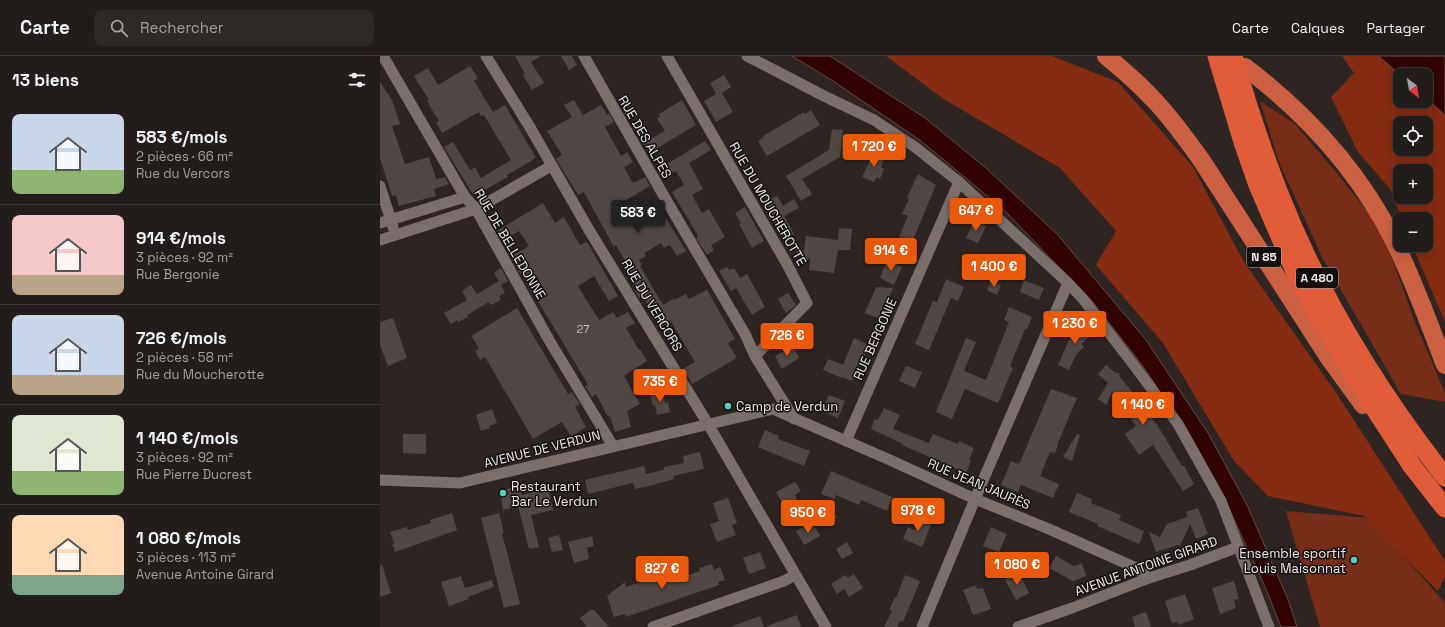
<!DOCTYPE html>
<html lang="fr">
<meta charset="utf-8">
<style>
:root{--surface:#221c1a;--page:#2e2927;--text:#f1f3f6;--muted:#a2a1a2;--line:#3f3a39;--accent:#ea580c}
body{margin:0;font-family:"Space Grotesk",sans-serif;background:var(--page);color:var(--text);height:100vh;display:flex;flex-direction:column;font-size:15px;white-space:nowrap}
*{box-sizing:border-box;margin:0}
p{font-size:13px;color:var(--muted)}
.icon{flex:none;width:22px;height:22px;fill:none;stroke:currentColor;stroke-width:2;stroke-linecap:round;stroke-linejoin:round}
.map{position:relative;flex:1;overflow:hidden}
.drawer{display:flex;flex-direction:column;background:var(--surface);width:380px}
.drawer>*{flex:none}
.needle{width:26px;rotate:149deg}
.fabs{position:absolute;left:1013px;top:12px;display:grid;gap:8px}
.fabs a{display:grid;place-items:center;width:40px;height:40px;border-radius:8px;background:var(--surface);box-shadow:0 2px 10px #0003,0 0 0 1px var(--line);font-size:20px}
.price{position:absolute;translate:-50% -34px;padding:0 9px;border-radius:4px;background:var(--accent);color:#fff;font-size:13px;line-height:26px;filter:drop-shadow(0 1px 2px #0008)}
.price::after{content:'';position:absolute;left:50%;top:24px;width:12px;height:9px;margin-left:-6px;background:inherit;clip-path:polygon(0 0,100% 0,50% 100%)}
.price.active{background:#222;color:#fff}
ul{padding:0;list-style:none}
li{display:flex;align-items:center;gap:12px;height:100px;padding:0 12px}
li+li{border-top:1px solid var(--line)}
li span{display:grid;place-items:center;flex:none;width:112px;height:80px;border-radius:8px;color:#555}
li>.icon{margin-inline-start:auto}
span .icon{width:48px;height:48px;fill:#fffc;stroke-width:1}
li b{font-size:17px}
h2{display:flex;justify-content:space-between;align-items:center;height:48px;padding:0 12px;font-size:17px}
header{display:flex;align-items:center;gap:24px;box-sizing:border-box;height:56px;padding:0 20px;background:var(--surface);border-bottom:1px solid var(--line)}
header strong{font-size:19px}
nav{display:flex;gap:22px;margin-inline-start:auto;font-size:14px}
.search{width:280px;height:36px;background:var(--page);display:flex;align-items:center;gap:10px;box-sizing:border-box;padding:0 14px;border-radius:8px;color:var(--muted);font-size:15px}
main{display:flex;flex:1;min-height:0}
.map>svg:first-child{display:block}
.green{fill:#782d19}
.forest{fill:#852c12;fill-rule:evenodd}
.water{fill:#300300;stroke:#6a4845}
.building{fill:#514744}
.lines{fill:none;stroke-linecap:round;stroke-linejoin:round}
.minor{stroke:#7b6f6c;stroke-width:11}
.trunk{stroke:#cc6042;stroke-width:18}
.motorway{stroke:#e15c38;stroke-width:19}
.poi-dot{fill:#57cec2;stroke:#130f0e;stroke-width:1.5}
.labels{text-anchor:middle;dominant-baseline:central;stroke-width:3;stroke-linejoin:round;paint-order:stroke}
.number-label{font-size:11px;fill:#c8c0be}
.shield{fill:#130f0e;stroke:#aea8a6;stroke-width:1}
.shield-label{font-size:12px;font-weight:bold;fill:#f0e9e7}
.street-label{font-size:13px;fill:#f0e9e7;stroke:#130f0e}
.poi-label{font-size:13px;fill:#f0e9e7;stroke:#130f0e;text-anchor:start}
</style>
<header>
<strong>Carte</strong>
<div class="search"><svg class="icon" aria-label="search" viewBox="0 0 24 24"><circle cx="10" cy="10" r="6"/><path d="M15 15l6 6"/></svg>Rechercher</div>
<nav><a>Carte</a><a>Calques</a><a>Partager</a></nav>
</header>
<main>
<section class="drawer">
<h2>13 biens<svg class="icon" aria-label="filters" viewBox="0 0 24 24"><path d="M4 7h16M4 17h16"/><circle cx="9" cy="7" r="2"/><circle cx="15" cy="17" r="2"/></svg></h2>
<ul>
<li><span style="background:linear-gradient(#c9d6e8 70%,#8fb573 0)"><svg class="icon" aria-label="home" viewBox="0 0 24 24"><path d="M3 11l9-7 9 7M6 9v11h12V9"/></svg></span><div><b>583 €/mois</b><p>2 pièces · 66 m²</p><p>Rue du Vercors</p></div></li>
<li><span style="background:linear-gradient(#f6c9c9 75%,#b9a48a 0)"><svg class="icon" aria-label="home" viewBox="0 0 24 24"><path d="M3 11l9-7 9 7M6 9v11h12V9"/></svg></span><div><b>914 €/mois</b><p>3 pièces · 92 m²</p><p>Rue Bergonie</p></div></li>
<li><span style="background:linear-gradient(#c9d6e8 75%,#b9a48a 0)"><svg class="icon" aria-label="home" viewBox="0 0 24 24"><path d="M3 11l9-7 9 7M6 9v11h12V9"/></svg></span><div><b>726 €/mois</b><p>2 pièces · 58 m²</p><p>Rue du Moucherotte</p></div></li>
<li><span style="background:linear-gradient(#dfe7d0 70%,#8fb573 0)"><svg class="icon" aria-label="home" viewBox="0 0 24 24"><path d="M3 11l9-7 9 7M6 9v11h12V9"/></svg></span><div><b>1 140 €/mois</b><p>3 pièces · 92 m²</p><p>Rue Pierre Ducrest</p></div></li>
<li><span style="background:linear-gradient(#ffd9b3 75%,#7fa58c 0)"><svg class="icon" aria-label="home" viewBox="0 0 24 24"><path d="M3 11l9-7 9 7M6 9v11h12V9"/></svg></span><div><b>1 080 €/mois</b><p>3 pièces · 113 m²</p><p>Avenue Antoine Girard</p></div></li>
</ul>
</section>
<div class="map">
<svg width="1065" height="571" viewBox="0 0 1065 571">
<rect width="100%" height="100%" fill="#2e2522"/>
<g class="green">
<path d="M880 45 915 68 960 121 1002 174 1034 264 1065 337V346L1021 338 942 201 899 106Z"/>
<path d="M906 455 990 462 1065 547V571H940Z"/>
</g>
<g class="forest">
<path d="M506 0H672L738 26 813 111 864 206 957 338 1065 505V520L1058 535 984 460 888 440 854 405 783 287 716 209 736 175 680 112 562 42Z"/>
<path d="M962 0H999L1020 19V45H1046V42L1065 59V266L1032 189H1046V163H1022L1010 133 978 96 951 41 974 17ZM1020 67H1046V93H1020ZM1020 115H1046V141H1020Z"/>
</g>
<g class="water">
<path d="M412 0H450L545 62 606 112 677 178 766 284 828 377 867 449 909 546 917 571H901L886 533 846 446 803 372 763 310 712 245 623 153 541 85 453 25Z"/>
<path d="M999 0H1065V59L1046 42V19H1020Z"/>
</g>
<g class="building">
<path d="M135 0H161L151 6 164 27 152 34 143 19 145 18Z"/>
<path d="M181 0H192L197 9 189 14Z"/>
<path d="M90 10 98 22 94 25 113 56 125 49 156 102 127 119 128 121 94 140 64 91 73 86 90 114 95 111 101 122 131 104 104 59 101 60 99 56 62 77 56 66 59 65 47 45 49 44 34 20 48 12 58 29Z"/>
<path d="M344 19 351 31 342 37 353 56 336 66 324 45 336 38 330 27Z"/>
<path d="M0 26 12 44 20 68 12 70 25 108 49 101 56 123 65 121 69 128 54 133 56 140 19 150 16 139 12 140 0 102Z"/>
<path d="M194 44 203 59 221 49 227 59 229 57 234 66 225 71 241 100 247 96 253 106 244 111 253 127 265 121 270 130 231 153 239 169 276 146 306 195 297 200 290 189 284 192 281 187 264 197 266 200 259 204 262 209 260 210 283 249 293 243 294 244 306 238 309 243 327 234 355 283 348 287 357 302 312 328 303 313 315 306 290 264 280 269 263 240 259 242 255 234 257 233 243 210 247 208 236 189 234 191 204 136 198 139 176 103 182 99 167 75 192 61 184 49Z"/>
<path d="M302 44 316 69 269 97 263 87 285 75 277 62 280 61 279 58Z"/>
<path d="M431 54 440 69 387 100 378 85 384 81 383 80 424 56 425 58Z"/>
<path d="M452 73 463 74 460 101 422 123 432 138 421 145 406 120 449 94Z"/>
<path d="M325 85 331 94 309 107 323 133 312 139 322 157 329 153 345 181 331 189 334 194 327 199 316 182 318 181 316 176 292 136 304 129 296 115 282 123 277 114Z"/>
<path d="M494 96 505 101 501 111 504 113 500 123 497 121 494 126 482 121Z"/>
<path d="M538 118 556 129 532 186 519 181 528 160 522 158 529 143 527 142Z"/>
<path d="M397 140 403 150 414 143 419 152 404 160 414 178 404 183 384 147Z"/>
<path d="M163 147 175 167 184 161 200 189 207 186 238 240 229 245 214 220 198 230 219 264 233 256 237 262 248 256 255 267 246 272 259 294 260 293 267 305 244 320 260 348 247 355 251 371 235 376 230 360 228 361 216 338 212 341 205 330 208 329 188 295 141 217 140 218 132 200 149 190 139 175 123 184 117 175Z"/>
<path d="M365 151 384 185 372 192 359 168 361 167 355 157Z"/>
<path d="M594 165 606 170 598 187 586 182Z"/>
<path d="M459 172 472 173 470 194H458L454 217 429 214 430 203 423 202 426 180 458 184Z"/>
<path d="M589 199 606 206 601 219 584 212Z"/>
<path d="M507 204 522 211 514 229 500 222Z"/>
<path d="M347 211 349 214 354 212 360 222 367 218 385 251 372 259 356 232 351 235 339 215Z"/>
<path d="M121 212 128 225 121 229 125 237 119 240 121 244 111 249 109 246 87 259 88 261 78 266 77 264 71 268 64 257 87 244 82 235 91 229 97 238 119 225 114 217Z"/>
<path d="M566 223 584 231 578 245 571 242 549 294 535 288 553 245 557 246Z"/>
<path d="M644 224 664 232 659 244 640 236Z"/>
<path d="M611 225 621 229 617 239 607 234Z"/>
<path d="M496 231 513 232 500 263 485 257Z"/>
<path d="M408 237 416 249 406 257 398 243Z"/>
<path d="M629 251 652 261 647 273H645L630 310 633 312 618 347 585 333 572 363 556 356 586 282 596 286 584 315 606 324 629 266 624 264Z"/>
<path d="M137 252 188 338 192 336 200 348 195 351 206 371 191 381 182 366 153 383 105 301 100 304 95 295 99 292 91 280Z"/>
<path d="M13 262 27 302 8 310 0 289V266Z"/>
<path d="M703 266 713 277 701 288 704 291 697 297 689 314 678 309 693 275Z"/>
<path d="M474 282 489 289 483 303 482 302 472 325 462 321V322L443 314 448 303 463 309Z"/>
<path d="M413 290 419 302 402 313 395 300Z"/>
<path d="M726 309 734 316 740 318 739 320 760 345 775 367H776L802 410H804L814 428 803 435 773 389 759 399 745 378 756 370 747 358 748 357 732 336 726 349 718 343 728 327 718 318Z"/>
<path d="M526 310 542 316 535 332 519 325Z"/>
<path d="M671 333 697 342 677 389H678L675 397 670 396 660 420 679 428 673 442 641 429 638 436 621 429 631 405 638 408 640 406Z"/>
<path d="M283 334 285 347 288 346 290 356 277 359 275 349 273 350 270 337Z"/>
<path d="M449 339 465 345 458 362 442 355Z"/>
<path d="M504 352 520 359 513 373 549 387 553 378 578 388 579 385 594 392 589 404 591 405 586 417 522 389 523 388 491 373 495 363 498 364Z"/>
<path d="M112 353 117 367 109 370 110 372 101 375 96 359Z"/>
<path d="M385 374 399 380 398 383 430 395 424 410 378 391Z"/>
<path d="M23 378H46V398L23 397Z"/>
<path d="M697 378 700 379 692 405 683 401Z"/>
<path d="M320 396 324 413 293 420 294 423 269 430 255 433 253 427 208 438 205 424 264 410 266 418 284 414V411L304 407 303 400Z"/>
<path d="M451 415 512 441 507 455 481 444 479 449 456 439 454 443 441 438Z"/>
<path d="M415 426 421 435 415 439 421 450 409 458 396 436Z"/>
<path d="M133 431 135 437 141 435 142 439 168 432 173 454 151 459 159 491 149 493 138 450 123 454 120 435Z"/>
<path d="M697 437 712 443 711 447 741 459 739 464 764 475 759 488 717 470 718 468 689 456Z"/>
<path d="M348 442 357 467 352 469 356 479 337 486 330 468 339 465 333 447Z"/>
<path d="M818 452 828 478 816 483 810 468 800 490 798 489 776 496 769 476 780 481 787 468 808 461 806 456Z"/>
<path d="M450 454 458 461 446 467 440 458Z"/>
<path d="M72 457 77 474 15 496 12 488 14 487 10 476 27 471 28 474 51 467 50 464Z"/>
<path d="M119 457 124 477 122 478 128 500 140 548 124 552 101 462Z"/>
<path d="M540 461 552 466 542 491 523 483 528 471 534 474Z"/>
<path d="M432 466 440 480 424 489 416 475Z"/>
<path d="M611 471 627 478 619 496 603 490Z"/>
<path d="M179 479 183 494 172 496 168 482Z"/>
<path d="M212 480 214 490 207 492 209 503 194 507 188 486Z"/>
<path d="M467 486 473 497 462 503 456 493Z"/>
<path d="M380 496 386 512 369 518 363 502Z"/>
<path d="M676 500 694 510 702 507 706 520 693 525 669 512Z"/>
<path d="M332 508 334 514 340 511 345 524 338 526 339 529 246 561 245 558 234 561 227 540 245 526 246 531 286 518 284 512 294 509 298 523 320 515 319 512Z"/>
<path d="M0 509H2L11 537 0 541Z"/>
<path d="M639 516 649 537 636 544 625 524Z"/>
<path d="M474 518 483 532 469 541 464 533 457 538 451 528 465 519 468 522Z"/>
<path d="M525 519 540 525 523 566 520 565 517 571H504L512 555 509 554 515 541 516 542Z"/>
<path d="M81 520 85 532 112 524 114 531 88 541 89 543 69 550 61 526Z"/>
<path d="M854 525 859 543 854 544 856 552 840 558 832 532Z"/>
<path d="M596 529 597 533 603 532 611 553 593 559 583 534Z"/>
<path d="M805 538 814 563 799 569 797 566 792 567 785 545Z"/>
<path d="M210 554H214L229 571H207L200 562Z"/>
<path d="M766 556 771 571H755L752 561Z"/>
<path d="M417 559 421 571H387V570Z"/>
<path d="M380 560 384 571H353V570Z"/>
</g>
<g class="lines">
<g class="minor">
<path d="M3 0 85 141 96 153 169 284 233 390"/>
<path d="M106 0 151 73 209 174 328 368 446 571"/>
<path d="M204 0 285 142 365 278 375 300 414 363"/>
<path d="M287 0 407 208 427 247 375 300"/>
<path d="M367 0 444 40 494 64 535 91 579 126 688 227 703 243 750 304 798 368 841 445 889 571"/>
<path d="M0 130 13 171"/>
<path d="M0 167 85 141"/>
<path d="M0 184 96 153 171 110"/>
<path d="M466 385 579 126"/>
<path d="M0 424 80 427 393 353 510 404 595 443 669 473 754 511 769 522"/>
<path d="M273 571 404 525 415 519"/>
<path d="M542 571 595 443 688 227"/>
<path d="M638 571 692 552 769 522 810 509 858 491"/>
</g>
<g class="trunk">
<path d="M726 0C742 13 758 27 772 42 791 61 806 83 822 105L949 302 983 349"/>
<path d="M865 11C927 58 979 115 1014 185 1034 225 1049 268 1065 309"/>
</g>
<g class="motorway">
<path d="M837 0 863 86 878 129 914 213 936 255 981 331 1032 410 1065 452"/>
<path d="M853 0C866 46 881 91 898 135 938 238 997 334 1065 421"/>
</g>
</g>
<g class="poi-dot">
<circle cx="348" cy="350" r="4"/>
<circle cx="123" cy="437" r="4"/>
<circle cx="974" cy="504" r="4"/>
</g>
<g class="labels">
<g class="number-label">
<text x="203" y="273">27</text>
</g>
<g class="shield">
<rect x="867" y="191" width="34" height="20" rx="3"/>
<rect x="916" y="212" width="42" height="20" rx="3"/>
</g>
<g class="shield-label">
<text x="884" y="201">N 85</text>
<text x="937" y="222">A 480</text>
</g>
<g class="street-label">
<text transform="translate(265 81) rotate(60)">RUE DES ALPES</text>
<text transform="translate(388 148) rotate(60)">RUE DU MOUCHEROTTE</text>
<text transform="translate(130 188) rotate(59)">RUE DE BELLEDONNE</text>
<text transform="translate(272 249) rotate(59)">RUE DU VERCORS</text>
<text transform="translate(495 283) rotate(-66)">RUE BERGONIE</text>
<text transform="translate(162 393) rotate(-14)">AVENUE DE VERDUN</text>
<text transform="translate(599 428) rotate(23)">RUE JEAN JAURÈS</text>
<text transform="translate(766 510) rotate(-20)">AVENUE ANTOINE GIRARD</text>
</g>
<g class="poi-label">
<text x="356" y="350">Camp de Verdun</text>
<text x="131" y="430">Restaurant<tspan x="131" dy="15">Bar Le Verdun</tspan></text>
<text x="966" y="497" text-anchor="end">Ensemble sportif<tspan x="966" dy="15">Louis Maisonnat</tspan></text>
</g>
</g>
</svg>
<div class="fabs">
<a><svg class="needle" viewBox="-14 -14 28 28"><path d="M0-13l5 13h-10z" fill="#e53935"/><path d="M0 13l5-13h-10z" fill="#a2a1a2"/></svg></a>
<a><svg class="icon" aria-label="locate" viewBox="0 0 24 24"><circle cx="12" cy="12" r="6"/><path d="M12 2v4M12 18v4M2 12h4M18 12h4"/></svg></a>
<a>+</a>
<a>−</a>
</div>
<b class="price" style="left:494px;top:112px">1 720 €</b>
<b class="price" style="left:596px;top:176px">647 €</b>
<b class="price active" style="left:258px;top:178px">583 €</b>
<b class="price" style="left:511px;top:216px">914 €</b>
<b class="price" style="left:614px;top:232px">1 400 €</b>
<b class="price" style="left:695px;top:289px">1 230 €</b>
<b class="price" style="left:407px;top:301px">726 €</b>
<b class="price" style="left:280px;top:347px">735 €</b>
<b class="price" style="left:763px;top:370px">1 140 €</b>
<b class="price" style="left:538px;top:476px">978 €</b>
<b class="price" style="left:428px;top:478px">950 €</b>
<b class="price" style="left:637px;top:530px">1 080 €</b>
<b class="price" style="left:282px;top:534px">827 €</b>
</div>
</main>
